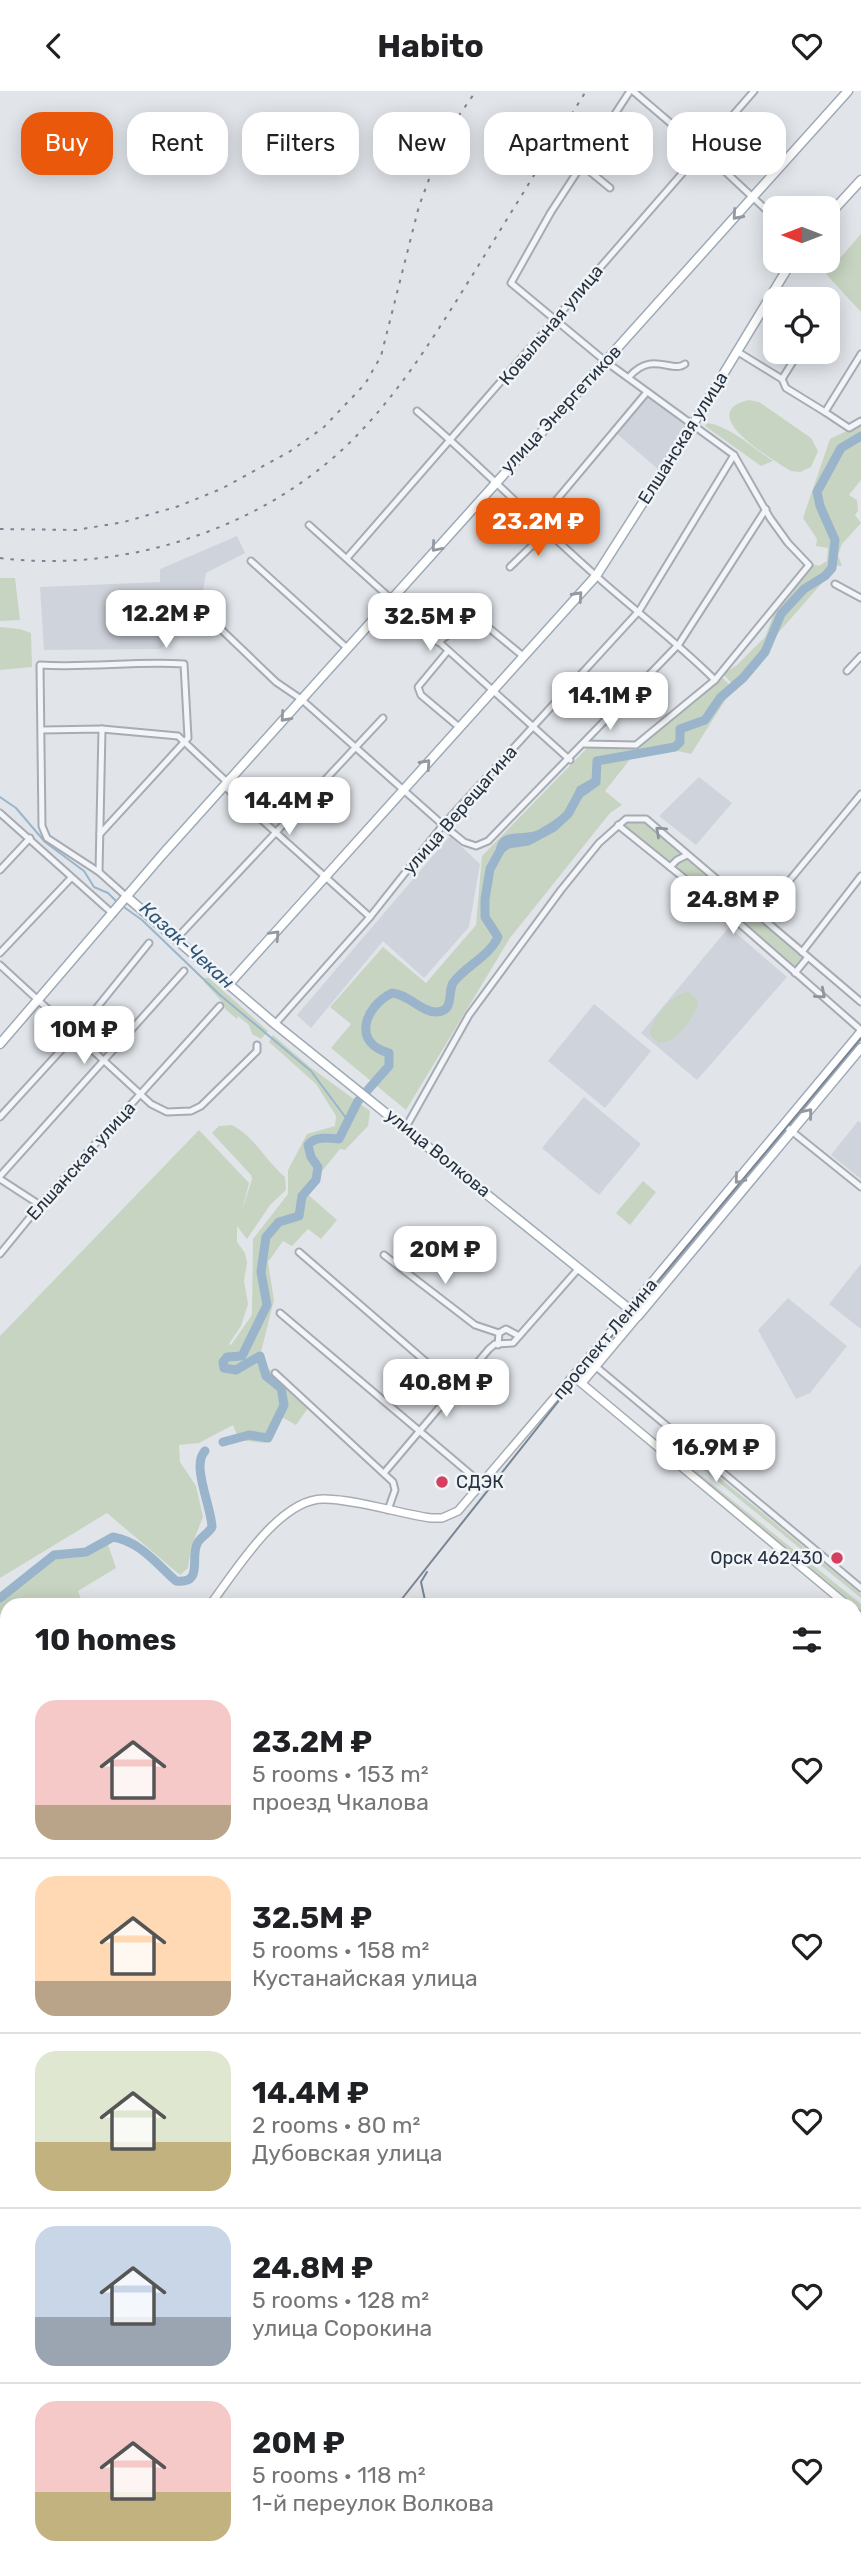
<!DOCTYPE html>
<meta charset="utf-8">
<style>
:root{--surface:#fff;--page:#f6f6f6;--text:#202124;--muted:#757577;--line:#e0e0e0;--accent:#ea580c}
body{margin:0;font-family:Rubik,sans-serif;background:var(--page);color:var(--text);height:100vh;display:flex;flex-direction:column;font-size:26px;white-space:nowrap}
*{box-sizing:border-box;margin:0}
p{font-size:23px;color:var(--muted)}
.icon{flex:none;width:38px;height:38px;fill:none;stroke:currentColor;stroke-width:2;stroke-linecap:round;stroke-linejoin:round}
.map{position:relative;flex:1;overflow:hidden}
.panel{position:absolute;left:0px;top:1507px;width:861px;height:975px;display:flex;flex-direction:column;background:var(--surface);border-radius:21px 21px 0 0;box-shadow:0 4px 18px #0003}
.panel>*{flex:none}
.top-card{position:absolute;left:21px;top:21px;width:819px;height:63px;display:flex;gap:14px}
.needle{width:46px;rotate:270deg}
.controls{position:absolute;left:763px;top:105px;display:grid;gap:14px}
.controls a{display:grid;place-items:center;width:77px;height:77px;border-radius:14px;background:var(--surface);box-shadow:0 4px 18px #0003;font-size:35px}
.price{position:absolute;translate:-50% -60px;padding:0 16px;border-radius:14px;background:#fff;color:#222;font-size:23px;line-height:46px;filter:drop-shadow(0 2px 4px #0008)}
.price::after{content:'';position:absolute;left:50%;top:42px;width:21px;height:16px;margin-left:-10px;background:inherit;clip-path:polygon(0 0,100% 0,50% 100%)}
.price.active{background:var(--accent);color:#fff}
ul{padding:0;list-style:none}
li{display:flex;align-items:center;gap:21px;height:175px;padding:0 35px}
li+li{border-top:2px solid var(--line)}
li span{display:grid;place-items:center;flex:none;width:196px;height:140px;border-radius:21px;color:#555}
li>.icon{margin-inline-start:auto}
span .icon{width:84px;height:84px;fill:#fffc;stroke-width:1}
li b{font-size:30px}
h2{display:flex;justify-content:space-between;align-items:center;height:84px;padding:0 35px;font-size:30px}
.pill{padding:0 24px;border-radius:21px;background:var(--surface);box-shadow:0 4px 18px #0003;font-size:24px;line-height:63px}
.pill.active{background:var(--accent);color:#fff}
header{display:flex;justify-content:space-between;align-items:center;height:91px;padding:0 35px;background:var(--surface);font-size:32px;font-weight:700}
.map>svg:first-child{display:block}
.built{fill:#cfd4dc}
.green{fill:#c7d4c1}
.water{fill:#9ab5cb}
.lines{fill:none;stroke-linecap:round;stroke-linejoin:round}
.stream{stroke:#9ab5cb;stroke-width:2}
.river{stroke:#9ab5cb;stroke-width:9}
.street-casing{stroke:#a6acb4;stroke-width:9}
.secondary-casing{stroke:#a6acb4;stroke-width:10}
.primary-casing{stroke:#9faab6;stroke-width:11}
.street{stroke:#f4f5f8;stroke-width:5}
.secondary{stroke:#fff;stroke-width:7}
.primary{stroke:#fff;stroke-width:8}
.tram{stroke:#798594;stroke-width:2}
.rail{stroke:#798594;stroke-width:2;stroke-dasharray:3.5 7;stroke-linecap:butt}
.oneway{stroke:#9499a0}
.oneway2{stroke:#8e949d}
.poi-dot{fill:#d4415f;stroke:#f0f4f7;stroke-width:2.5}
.labels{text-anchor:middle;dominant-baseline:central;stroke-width:5;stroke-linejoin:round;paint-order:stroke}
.street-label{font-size:18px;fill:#283342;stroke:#f0f4f7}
.poi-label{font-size:18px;fill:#283342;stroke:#f0f4f7;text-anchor:start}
.water-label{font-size:19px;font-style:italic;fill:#315578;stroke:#f0f4f7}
</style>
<header><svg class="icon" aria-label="back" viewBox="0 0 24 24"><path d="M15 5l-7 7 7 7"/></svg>Habito<svg class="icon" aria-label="heart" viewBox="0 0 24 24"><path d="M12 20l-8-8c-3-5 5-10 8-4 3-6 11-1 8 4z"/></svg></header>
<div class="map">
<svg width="861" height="2480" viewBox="0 0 861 2480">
<rect width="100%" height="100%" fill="#e1e5ea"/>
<g class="built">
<path d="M647 305 688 334 659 379 615 341Z"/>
<path d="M237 445 245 462 206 482 200 517 161 558 44 559 40 496 160 491V478Z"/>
<path d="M699 686 732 712 696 754 659 725Z"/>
<path d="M450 745 480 773 469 836 424 887 383 850 311 937 297 924Z"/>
<path d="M729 836 787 886 697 989 641 942Z"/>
<path d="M594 913 651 960 605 1017 548 970Z"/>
<path d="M584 1006 641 1053 599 1104 542 1057Z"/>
<path d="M858 1030 861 1032V1088L831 1064Z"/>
<path d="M861 1173V1238L829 1213Z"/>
<path d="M788 1207 847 1255 810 1302 796 1308 758 1239Z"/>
<path d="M861 2118V2342L854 2336V2127Z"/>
</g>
<g class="green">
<path d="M861 143V221L826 183Z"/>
<path d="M749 309 759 311 811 347 818 360 811 376 800 381 791 380C775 370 692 322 749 309Z"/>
<path d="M708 332C731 336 753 357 773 370L761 375 705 335Z"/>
<path d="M861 333V389L849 404 857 409 858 420 855 424 861 432 842 453 838 464 842 475 832 474 830 483 764 558 746 586 733 594 723 583 737 574 765 546 775 520 812 473 819 475 827 470 828 457 816 455 817 448 803 427 830 348Z"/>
<path d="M0 487H15L20 529 0 530Z"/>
<path d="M0 536 20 538 31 542 32 576 0 579Z"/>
<path d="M721 585 733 597 691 663 674 659 636 661 605 700 622 714 610 722 510 847 406 1019 331 957 351 933 330 916 383 856 426 892 476 834 482 765 587 657H639Z"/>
<path d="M626 728H646L808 866 795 882 618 734Z"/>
<path d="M204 887H209L268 940 261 948 252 943 249 934 238 925 237 928 225 918 224 913 204 891Z"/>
<path d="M689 901 698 910C698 926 662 971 650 942 651 928 674 900 689 901Z"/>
<path d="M273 944 310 976 370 1020 368 1035 345 1059 340 1058 305 1101 337 1129 321 1148 308 1138 292 1155 283 1150 268 1171 274 1209 261 1261 265 1274 308 1317 296 1334 280 1325 265 1352 239 1349 233 1334 199 1352 179 1354 180 1371 196 1395 203 1426 191 1456 188 1477 180 1484 107 1422 0 1487V1245L199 1039 249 1092 242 1120 252 1088 251 1084 212 1042 219 1035 232 1034C255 1046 265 1069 285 1086L286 1099 270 1114 247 1148 237 1135V1151L245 1162 247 1172 244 1190 248 1213 241 1235 229 1253 231 1254 252 1224 253 1148 288 1103V1079L307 1043 335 1035 336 1025 316 993 269 951Z"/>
<path d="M643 1090 656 1101 630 1134 616 1122Z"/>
<path d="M703 1373 861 1503V1507L700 1376Z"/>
<path d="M696 1380 861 1513V1519L693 1383Z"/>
<path d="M108 1454 116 1477 78 1500 83 1514H7V1719L0 1727V1505L60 1464 74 1467Z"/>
<path d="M861 1683V1958L854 1961V1691Z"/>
<path d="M0 2138 7 2145V2235L0 2244Z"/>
<path d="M0 2255 7 2261V2474H266L273 2480H0Z"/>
<path d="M678 2475 786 2474 787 2479 669 2480Z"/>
</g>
<path class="water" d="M596 685V691L583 700 573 717 548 741 507 752 504 759 496 763C495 735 523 746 538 739 545 735 558 727 565 721 573 713 573 705 577 696Z"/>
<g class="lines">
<g class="stream">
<path d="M0 706 16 717 45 751 84 780 94 796 108 802 117 811"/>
<path d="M121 814 142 829 220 904 311 980 349 1031"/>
</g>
<g class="river">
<path d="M223 1351 249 1344 268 1347 284 1314 281 1297 266 1285 260 1265 236 1279 224 1277 223 1271 227 1266 242 1265 267 1214 261 1181 266 1146 279 1131 299 1125 302 1105 316 1089 318 1076 311 1066 308 1054C315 1045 329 1047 339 1048L358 1010 389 975V962C352 952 364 916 392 902 408 903 421 921 436 921 455 920 447 903 453 892 465 875 489 866 498 846L485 826V808L490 778 501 758 508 753 528 750 554 736 568 723 579 703 596 691 597 670 675 656 680 651V638L705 629 720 607 743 587 765 561 781 523 804 498 825 485 832 477 835 449 820 415 817 401 841 357 861 345"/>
<path d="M0 1507 54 1464 86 1461 113 1446C139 1450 157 1473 176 1490 204 1493 190 1467 197 1453 200 1446 208 1443 212 1436 211 1414 191 1374 205 1360"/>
</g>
<g class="street-casing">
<g id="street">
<path d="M633 0 701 58 775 127"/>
<path d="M582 74 610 97"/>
<path d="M738 261 782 288 786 297 825 321 861 263"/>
<path d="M629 286C652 259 672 283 685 273"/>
<path d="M782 288 799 261"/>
<path d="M417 320C478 372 534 430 594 483 634 519 677 551 715 589"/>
<path d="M825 321 849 337 861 330"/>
<path d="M538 431 647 301"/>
<path d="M309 434 570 669"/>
<path d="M347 467 754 0"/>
<path d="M251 470 347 557"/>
<path d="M510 476 547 440"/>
<path d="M835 493 861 507"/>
<path d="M203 521 276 591 301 608 443 734 464 751 476 755 488 750 679 553 766 418"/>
<path d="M438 551 470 529 478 528 523 565"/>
<path d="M447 561 418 596 421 604 459 636"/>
<path d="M847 580 861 565"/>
<path d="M43 639 102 638 178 645 227 691"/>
<path d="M584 653 636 654 715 589 809 474 788 452 770 427 734 364 605 270 511 192 551 121 630 0"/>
<path d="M224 695 370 826"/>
<path d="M0 722 113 823"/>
<path d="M618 734 731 825 861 939"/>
<path d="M100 743 188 647 184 573C136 570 88 577 40 574L42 735 47 747 99 781 128 807"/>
<path d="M670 776 677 769 687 764"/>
<path d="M0 779 30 747"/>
<path d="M99 781 102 638"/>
<path d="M760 825 861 703"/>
<path d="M176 848 383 627"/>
<path d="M802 861 861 785"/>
<path d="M0 862 71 787"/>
<path d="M0 874 151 1013 167 1021 191 1020 201 1015 257 960V954"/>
<path d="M795 882 808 866"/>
<path d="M275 933 370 826 443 734 639 520 734 364"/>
<path d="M0 1026 74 945 149 852"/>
<path d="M784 1034 861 1096"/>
<path d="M406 1036 469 924 561 799 599 752 626 728H646L861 911"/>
<path d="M0 1085 184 880"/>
<path d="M0 1088 40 1114"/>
<path d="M299 1161 455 1296"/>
<path d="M0 1163 40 1114 220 915"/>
<path d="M384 1164 475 1234 499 1242"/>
<path d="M280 1222 482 1393"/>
<path d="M498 1254 499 1242 506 1238 519 1245"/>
<path d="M588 1269 861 1497"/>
<path d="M275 1282 393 1391 395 1399 388 1419"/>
<path d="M384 1382 489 1258 495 1253 513 1252 579 1177"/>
<path d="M0 1762 7 1751"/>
<path d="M0 2222 7 2214"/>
<path d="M420 2474 426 2480"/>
<path d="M215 2480 220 2474"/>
<path d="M631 2480 642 2474"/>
</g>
</g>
<g class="secondary-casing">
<g id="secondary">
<path d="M574 1286 847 1514"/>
<path d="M582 1292 638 1225"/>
<path d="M210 1514C235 1481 280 1406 325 1408 360 1409 396 1422 431 1427H442L458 1420 630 1218"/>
<path d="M854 1520 861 1526"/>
<path d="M854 1661 861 1653"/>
<path d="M854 1974 861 1971"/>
</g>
</g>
<g class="primary-casing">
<g id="primary">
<path d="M828 125 861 89"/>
<path d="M128 807 275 933 638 1225 861 957"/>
<path d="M228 894 596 485 693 333 792 170"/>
<path d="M0 953 162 764 848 0"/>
<path d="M630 1218 861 941"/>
</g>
</g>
<use href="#street" class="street"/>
<use href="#secondary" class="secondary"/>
<use href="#primary" class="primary"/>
<g class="tram">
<path d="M397 1514 576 1288 861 947"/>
<path d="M426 1514 421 1491 427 1481"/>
</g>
<g class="rail">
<path d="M0 438 76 439 124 431 179 415 221 398 289 361 323 337 365 293 381 265 419 115 446 43 476 0"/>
<path d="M0 467C129 483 273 435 362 339 407 291 440 236 475 180 512 120 549 60 586 0"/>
</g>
</g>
<defs><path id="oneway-chevron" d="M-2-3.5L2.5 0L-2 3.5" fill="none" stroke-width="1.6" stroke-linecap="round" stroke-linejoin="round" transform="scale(1.75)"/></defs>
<g class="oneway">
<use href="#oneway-chevron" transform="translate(737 124) rotate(132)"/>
<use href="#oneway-chevron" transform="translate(436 456) rotate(131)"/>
<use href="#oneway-chevron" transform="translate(578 505) rotate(-48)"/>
<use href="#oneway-chevron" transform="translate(285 626) rotate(132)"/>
<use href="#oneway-chevron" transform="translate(426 673) rotate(-48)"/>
<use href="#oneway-chevron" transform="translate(275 844) rotate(-47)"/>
<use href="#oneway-chevron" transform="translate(808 1022) rotate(-51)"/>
<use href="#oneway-chevron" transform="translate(739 1088) rotate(130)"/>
</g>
<g class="oneway2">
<use href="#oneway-chevron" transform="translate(660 740) rotate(-138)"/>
<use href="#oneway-chevron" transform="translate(821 903) rotate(41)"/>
</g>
<g class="poi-dot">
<circle cx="442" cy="1391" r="7"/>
<circle cx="837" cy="1467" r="7"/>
</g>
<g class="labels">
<g class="street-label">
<text transform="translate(551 234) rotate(-50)">Ковыльная улица</text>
<text transform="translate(561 318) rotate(-47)">улица Энергетиков</text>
<text transform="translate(683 347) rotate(-58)">Елшанская улица</text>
<text transform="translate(460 719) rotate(-49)">улица Верещагина</text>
<text transform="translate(438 1062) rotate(39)">улица Волкова</text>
<text transform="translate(81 1070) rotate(-48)">Елшанская улица</text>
<text transform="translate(605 1248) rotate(-50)">проспект Ленина</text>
</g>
<g class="poi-label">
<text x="456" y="1391">СДЭК</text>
<text x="823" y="1467" text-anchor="end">Орск 462430</text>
</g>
<g class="water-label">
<text transform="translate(187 854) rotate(42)">Казак-Чекан</text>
</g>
</g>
</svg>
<div class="controls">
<a><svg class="needle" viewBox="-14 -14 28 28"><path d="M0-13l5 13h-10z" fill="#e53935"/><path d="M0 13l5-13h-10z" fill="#757577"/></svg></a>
<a><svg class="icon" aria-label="locate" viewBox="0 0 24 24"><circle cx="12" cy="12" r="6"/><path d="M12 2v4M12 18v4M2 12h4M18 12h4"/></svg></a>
</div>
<b class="price active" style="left:538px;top:467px">23.2M ₽</b>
<b class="price" style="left:166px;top:559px">12.2M ₽</b>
<b class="price" style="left:430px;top:562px">32.5M ₽</b>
<b class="price" style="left:610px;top:641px">14.1M ₽</b>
<b class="price" style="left:289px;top:746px">14.4M ₽</b>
<b class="price" style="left:733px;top:845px">24.8M ₽</b>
<b class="price" style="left:84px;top:975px">10M ₽</b>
<b class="price" style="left:445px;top:1195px">20M ₽</b>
<b class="price" style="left:446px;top:1328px">40.8M ₽</b>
<b class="price" style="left:716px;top:1393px">16.9M ₽</b>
<div class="top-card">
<a class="pill active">Buy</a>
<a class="pill">Rent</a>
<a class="pill">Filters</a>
<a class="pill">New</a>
<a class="pill">Apartment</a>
<a class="pill">House</a>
</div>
<section class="panel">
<h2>10 homes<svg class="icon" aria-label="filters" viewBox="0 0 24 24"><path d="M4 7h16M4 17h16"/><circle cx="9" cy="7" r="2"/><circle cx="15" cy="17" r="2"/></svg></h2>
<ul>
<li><span style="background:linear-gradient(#f6c9c9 75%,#b9a48a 0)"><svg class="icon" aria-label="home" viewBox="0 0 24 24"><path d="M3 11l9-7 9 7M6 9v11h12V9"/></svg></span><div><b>23.2M ₽</b><p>5 rooms · 153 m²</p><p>проезд Чкалова</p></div><svg class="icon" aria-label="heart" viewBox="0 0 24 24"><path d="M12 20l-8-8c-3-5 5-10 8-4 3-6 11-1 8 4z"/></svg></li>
<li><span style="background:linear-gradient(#ffd9b3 75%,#b9a48a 0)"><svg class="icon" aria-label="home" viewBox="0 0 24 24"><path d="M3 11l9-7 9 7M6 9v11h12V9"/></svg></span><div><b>32.5M ₽</b><p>5 rooms · 158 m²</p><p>Кустанайская улица</p></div><svg class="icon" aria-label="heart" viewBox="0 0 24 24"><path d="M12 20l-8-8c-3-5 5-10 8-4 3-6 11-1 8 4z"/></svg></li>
<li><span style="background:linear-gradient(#dfe7d0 65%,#c2b280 0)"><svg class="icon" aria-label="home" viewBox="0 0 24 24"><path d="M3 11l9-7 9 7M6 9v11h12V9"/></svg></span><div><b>14.4M ₽</b><p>2 rooms · 80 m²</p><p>Дубовская улица</p></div><svg class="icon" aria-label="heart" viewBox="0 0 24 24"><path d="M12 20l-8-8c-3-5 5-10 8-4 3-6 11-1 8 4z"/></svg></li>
<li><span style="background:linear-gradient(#c9d6e8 65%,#9aa5b1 0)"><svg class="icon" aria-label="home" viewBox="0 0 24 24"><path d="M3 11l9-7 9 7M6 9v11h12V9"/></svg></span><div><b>24.8M ₽</b><p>5 rooms · 128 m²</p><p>улица Сорокина</p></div><svg class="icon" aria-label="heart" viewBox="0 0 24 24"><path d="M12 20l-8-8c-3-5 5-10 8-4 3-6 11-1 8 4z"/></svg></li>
<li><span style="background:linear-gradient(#f6c9c9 65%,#c2b280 0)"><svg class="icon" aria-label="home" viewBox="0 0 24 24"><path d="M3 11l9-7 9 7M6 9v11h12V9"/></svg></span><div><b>20M ₽</b><p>5 rooms · 118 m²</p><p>1-й переулок Волкова</p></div><svg class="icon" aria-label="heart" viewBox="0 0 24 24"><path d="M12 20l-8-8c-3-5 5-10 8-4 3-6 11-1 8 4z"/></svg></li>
</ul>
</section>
</div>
